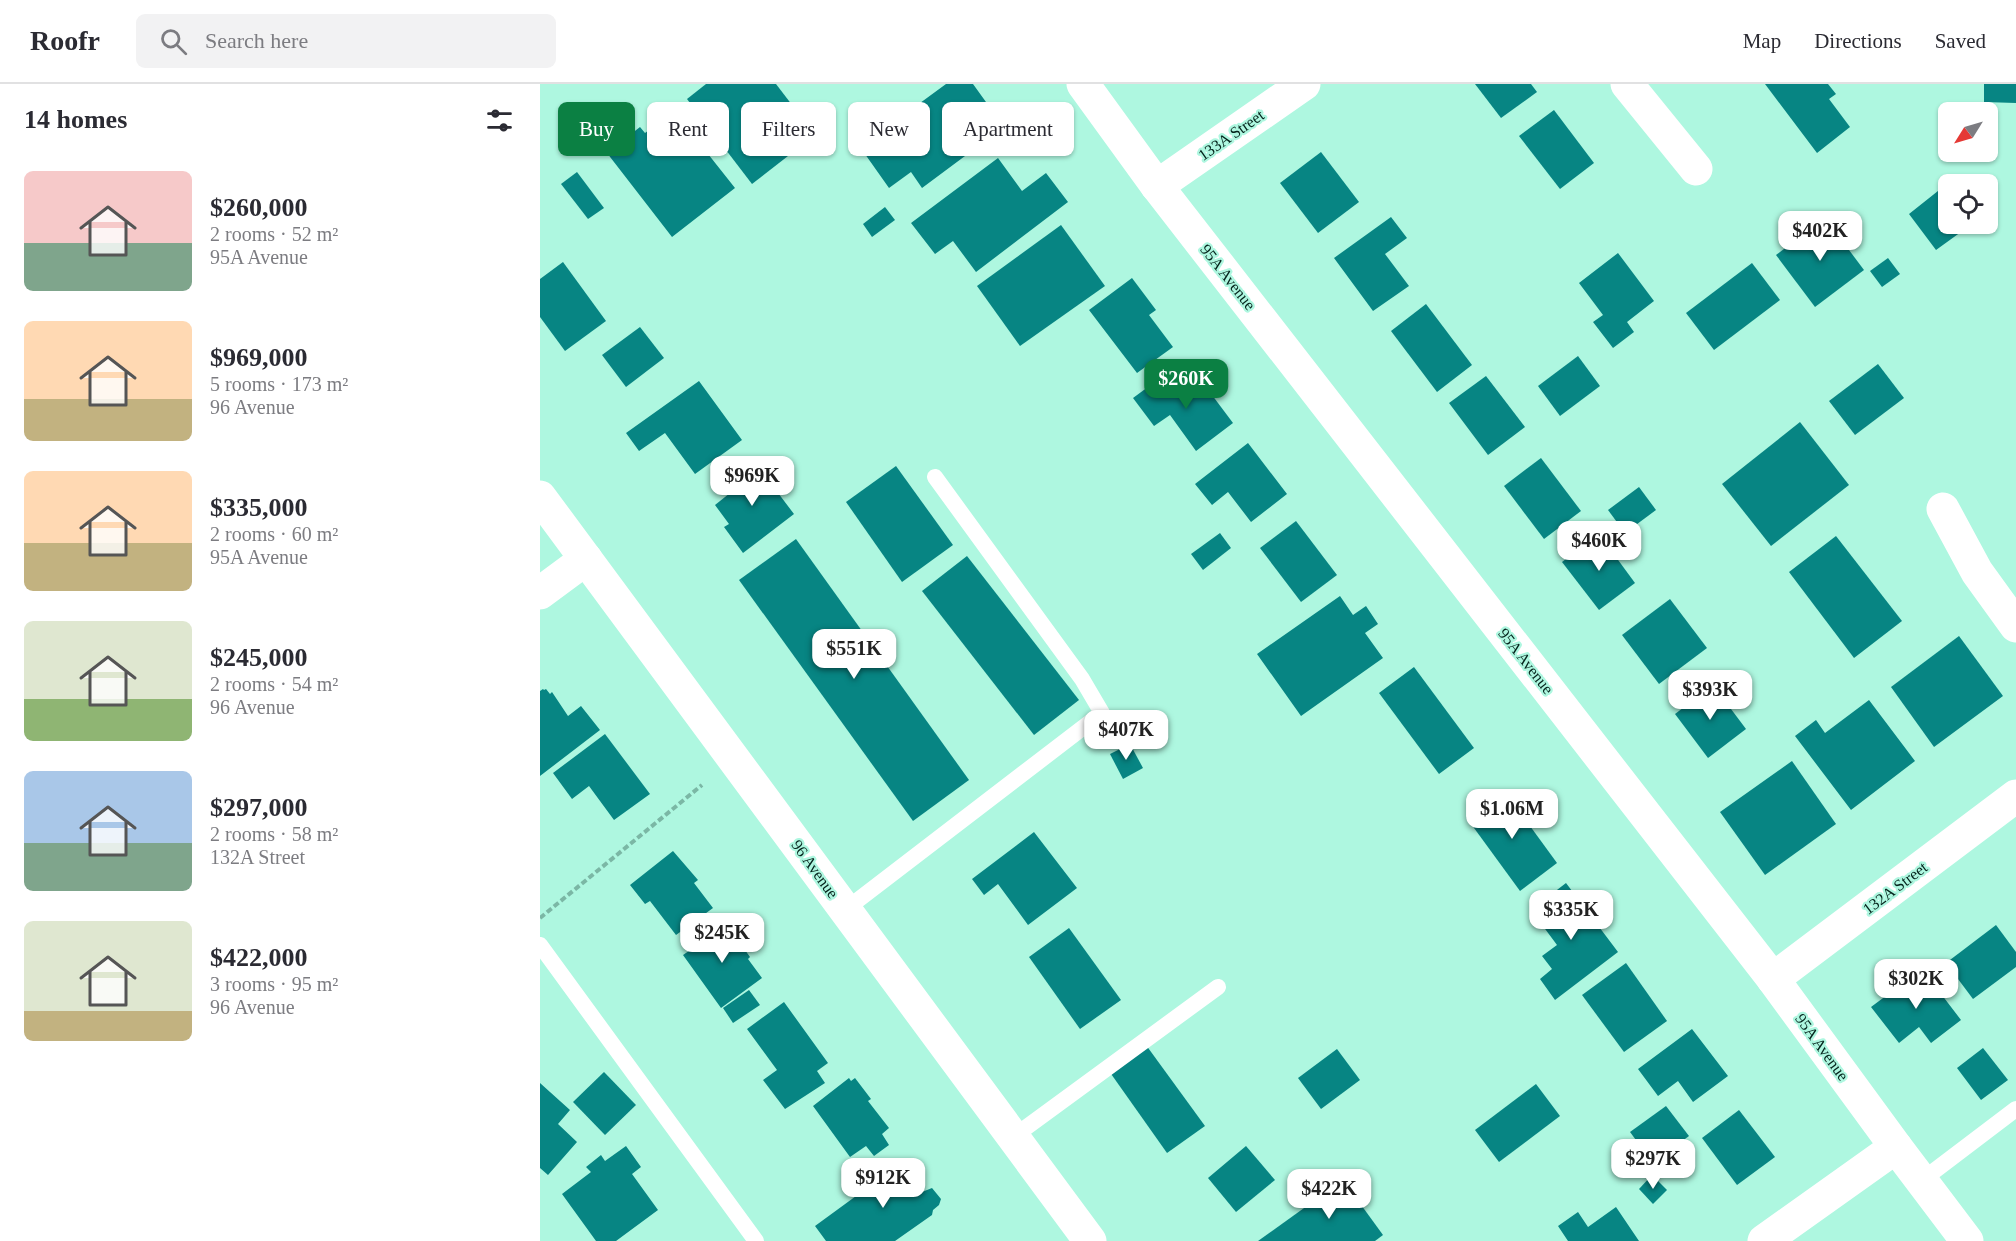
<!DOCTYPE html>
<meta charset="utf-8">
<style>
:root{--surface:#fff;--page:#f2f2f3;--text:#2b2b33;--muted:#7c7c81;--line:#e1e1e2;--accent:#0b8043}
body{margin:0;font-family:"Times New Roman",serif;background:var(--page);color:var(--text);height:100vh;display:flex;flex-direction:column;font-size:22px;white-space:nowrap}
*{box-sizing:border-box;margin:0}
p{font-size:20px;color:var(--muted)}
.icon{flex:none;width:33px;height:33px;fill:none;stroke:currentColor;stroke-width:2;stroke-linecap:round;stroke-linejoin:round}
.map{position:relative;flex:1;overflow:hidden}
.sheet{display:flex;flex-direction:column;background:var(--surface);width:540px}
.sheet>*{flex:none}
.guide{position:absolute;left:18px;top:18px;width:570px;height:54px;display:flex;gap:12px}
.needle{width:39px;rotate:233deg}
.tools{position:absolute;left:1398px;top:18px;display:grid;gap:12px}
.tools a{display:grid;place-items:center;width:60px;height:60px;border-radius:9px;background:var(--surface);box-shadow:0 2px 4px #0004;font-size:30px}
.price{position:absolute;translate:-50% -51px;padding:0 14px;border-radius:12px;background:#fff;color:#222;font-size:20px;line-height:39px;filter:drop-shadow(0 2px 3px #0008)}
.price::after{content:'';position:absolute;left:50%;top:36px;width:18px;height:14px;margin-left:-9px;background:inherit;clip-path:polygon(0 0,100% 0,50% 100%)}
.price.current{background:var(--accent);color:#fff}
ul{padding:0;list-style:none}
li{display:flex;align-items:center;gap:18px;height:150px;padding:0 24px}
li span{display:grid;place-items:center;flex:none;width:168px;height:120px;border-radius:9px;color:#555}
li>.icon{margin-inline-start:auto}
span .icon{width:72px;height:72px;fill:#fffc;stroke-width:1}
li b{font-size:26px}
h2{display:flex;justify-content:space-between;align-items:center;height:72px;padding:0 24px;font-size:26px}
.pill{padding:0 21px;border-radius:9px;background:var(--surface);box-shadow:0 2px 4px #0004;font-size:21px;line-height:54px}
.pill.current{background:var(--accent);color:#fff}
header{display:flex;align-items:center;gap:36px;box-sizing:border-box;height:84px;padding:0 30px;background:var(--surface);border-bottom:2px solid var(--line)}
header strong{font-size:28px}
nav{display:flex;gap:33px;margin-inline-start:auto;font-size:21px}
.search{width:420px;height:54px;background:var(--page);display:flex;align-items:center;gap:15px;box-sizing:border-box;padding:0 21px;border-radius:9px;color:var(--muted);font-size:22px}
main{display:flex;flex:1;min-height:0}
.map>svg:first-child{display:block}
.building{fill:#078583}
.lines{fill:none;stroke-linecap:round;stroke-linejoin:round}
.path{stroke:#7bb7a5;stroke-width:4;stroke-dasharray:6 3;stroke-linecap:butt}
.service{stroke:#fff;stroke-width:16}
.minor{stroke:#fff;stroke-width:33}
.secondary{stroke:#fff;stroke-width:33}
.labels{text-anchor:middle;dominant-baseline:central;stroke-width:4.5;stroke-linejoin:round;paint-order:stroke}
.street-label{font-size:16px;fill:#04231b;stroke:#aef7e0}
</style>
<header>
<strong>Roofr</strong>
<div class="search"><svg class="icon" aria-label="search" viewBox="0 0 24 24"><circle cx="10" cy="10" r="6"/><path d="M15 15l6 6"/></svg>Search here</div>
<nav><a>Map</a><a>Directions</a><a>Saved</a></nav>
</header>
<main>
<section class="sheet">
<h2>14 homes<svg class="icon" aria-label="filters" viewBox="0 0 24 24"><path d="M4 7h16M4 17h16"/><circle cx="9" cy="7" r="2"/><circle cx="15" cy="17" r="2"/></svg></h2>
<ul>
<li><span style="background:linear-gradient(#f6c9c9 60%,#7fa58c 0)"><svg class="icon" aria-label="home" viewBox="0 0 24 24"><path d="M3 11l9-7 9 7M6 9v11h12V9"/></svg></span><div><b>$260,000</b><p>2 rooms · 52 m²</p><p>95A Avenue</p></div></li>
<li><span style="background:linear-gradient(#ffd9b3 65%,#c2b280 0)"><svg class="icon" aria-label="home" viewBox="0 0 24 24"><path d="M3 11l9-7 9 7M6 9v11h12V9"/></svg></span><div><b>$969,000</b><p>5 rooms · 173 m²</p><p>96 Avenue</p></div></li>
<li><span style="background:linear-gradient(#ffd9b3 60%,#c2b280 0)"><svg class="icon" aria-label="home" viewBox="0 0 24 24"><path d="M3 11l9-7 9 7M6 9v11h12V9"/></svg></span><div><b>$335,000</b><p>2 rooms · 60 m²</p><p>95A Avenue</p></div></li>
<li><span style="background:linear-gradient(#dfe7d0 65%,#8fb573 0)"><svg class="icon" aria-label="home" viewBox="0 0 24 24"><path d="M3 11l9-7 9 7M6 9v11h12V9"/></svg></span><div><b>$245,000</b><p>2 rooms · 54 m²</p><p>96 Avenue</p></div></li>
<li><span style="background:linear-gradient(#a9c7e8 60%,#7fa58c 0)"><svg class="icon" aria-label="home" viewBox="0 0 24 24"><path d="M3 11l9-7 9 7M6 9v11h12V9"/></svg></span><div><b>$297,000</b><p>2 rooms · 58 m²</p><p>132A Street</p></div></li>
<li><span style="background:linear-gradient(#dfe7d0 75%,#c2b280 0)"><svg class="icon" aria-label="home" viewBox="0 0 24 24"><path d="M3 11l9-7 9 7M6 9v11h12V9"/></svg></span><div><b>$422,000</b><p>3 rooms · 95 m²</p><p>96 Avenue</p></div></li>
</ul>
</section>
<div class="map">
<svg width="1476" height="1157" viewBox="0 0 1476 1157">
<rect width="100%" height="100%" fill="#aef7e0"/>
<g class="building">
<path d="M166 0H236L275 51 212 100 147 15Z"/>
<path d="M406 0H433L464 43 382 104 371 88 349 104 320 63Z"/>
<path d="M935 0H991L997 8 961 34Z"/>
<path d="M1225 0H1288L1296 10 1289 15 1310 43 1277 69Z"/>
<path d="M1444 0H1476V19L1444 18Z"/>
<path d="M1014 26 1054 79 1020 105 979 52Z"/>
<path d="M134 27 195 104 132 153 67 69 100 43 105 49Z"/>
<path d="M781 68 819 118 778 149 740 99Z"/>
<path d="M458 74 482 107 506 89 528 118 436 188 413 157 395 170 371 139Z"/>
<path d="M37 88 64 124 48 135 21 100Z"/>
<path d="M1403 103 1408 110V140H1432L1396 166 1369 130Z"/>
<path d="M345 123 355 136 332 153 323 140Z"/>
<path d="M851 133 867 154 845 170 869 202 833 227 794 174Z"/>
<path d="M1285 134 1324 186 1275 223 1236 171Z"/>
<path d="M521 141 565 202 480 262 437 202Z"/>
<path d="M1078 169 1114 217 1087 238 1094 248 1073 264 1053 238 1063 231 1039 199Z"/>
<path d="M1348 174 1360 190 1342 203 1330 187Z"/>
<path d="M23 178 66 237 25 267 0 233V195Z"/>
<path d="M1212 179 1240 216 1174 266 1146 229Z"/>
<path d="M592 194 616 226 609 231 633 263 597 289 549 226Z"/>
<path d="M886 220 932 281 897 308 851 247Z"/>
<path d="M100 243 124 274 86 303 62 271Z"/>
<path d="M1038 272 1060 302 1020 332 998 302Z"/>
<path d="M1338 280 1364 314 1315 351 1289 317Z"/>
<path d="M654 287 693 339 656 367 630 331 614 342 593 314 612 300 621 311Z"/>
<path d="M946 292 985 343 948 371 909 319Z"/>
<path d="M159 297 202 356 155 390 125 349 99 367 86 349Z"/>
<path d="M1260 338 1309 401 1231 462 1182 400Z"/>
<path d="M708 359 747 410 711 438 688 408 672 421 655 400Z"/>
<path d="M1001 374 1041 427 1004 455 964 402Z"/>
<path d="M213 376 254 430 203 469 184 443 189 440 175 421 195 405 188 395Z"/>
<path d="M356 382 413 461 362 498 306 418Z"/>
<path d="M1099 403 1116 426 1085 449 1068 426Z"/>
<path d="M756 437 797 491 761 518 720 464Z"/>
<path d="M680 449 691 464 663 486 651 470Z"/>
<path d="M1059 450 1095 499 1059 526 1022 478Z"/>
<path d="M1296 452 1362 537 1314 574 1249 488Z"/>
<path d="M256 455 429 696 373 737 199 496Z"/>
<path d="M427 472 539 616 494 651 382 507Z"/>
<path d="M800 512 813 531 826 522 838 540 825 549 843 574 761 632 717 570Z"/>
<path d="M1130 515 1167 564 1119 600 1082 551Z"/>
<path d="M1419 552 1463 612 1394 663 1351 603Z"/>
<path d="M874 583 934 664 899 690 839 609Z"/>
<path d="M1173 601 1206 645 1168 674 1135 630Z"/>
<path d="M3 605 4 606 6 605 10 610 12 608 28 632 41 622 60 646 0 692V607Z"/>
<path d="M1329 616 1375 677 1311 726 1255 652 1276 636 1285 649Z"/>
<path d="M65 650 110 710 74 736 49 702 32 715 13 689Z"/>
<path d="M590 660 603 684 583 695 570 670Z"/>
<path d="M1252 677 1296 740 1225 791 1180 728Z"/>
<path d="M963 705 1017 779 980 807 926 733Z"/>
<path d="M494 748 537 804 488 841 458 800 444 811 432 795Z"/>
<path d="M133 767 158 796 154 799 173 824 136 851 110 817 105 820 90 801Z"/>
<path d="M1026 799 1078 868 1015 916 1000 895 1012 885 1002 872 1017 861 991 826Z"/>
<path d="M182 834 210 873 208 875 222 894 181 924 143 871 162 858 158 852Z"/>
<path d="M1456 841 1476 868V883L1433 915 1406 879Z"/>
<path d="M529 844 581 916 540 945 489 873Z"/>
<path d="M1086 879 1127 937 1084 968 1042 911Z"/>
<path d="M1382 885 1421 936 1391 959 1379 943 1359 959 1331 923Z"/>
<path d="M209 906 220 921 193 939 183 924Z"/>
<path d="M244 918 288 979 277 987 285 999 245 1025 223 996 237 986 207 945Z"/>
<path d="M1152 945 1188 992 1153 1018 1138 997 1118 1012 1098 985Z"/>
<path d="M606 961 665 1042 627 1069 569 987Z"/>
<path d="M1443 964 1468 996 1441 1016 1417 984Z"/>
<path d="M797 965 820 996 781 1025 758 994Z"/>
<path d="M64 988 96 1021 65 1051 33 1018Z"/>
<path d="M309 994 311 997 315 994 331 1015 328 1017 349 1044 342 1050 349 1061 334 1072 326 1062 310 1073 273 1022Z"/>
<path d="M0 999 30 1026 18 1040 37 1058 8 1091 0 1084Z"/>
<path d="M996 1000 1020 1032 959 1078 935 1046Z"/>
<path d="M1126 1022 1149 1052 1113 1079 1090 1048Z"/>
<path d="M1199 1026 1235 1073 1197 1101 1162 1054Z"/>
<path d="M86 1062 101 1083 92 1090 118 1126 76 1157H56L22 1110 51 1088 46 1083 61 1071 65 1077Z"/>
<path d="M706 1062 735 1096 696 1128 668 1094Z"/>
<path d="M364 1077H374L382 1087 376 1096 382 1108 392 1104 401 1115 399 1121 393 1126 392 1131 355 1157H286L275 1142Z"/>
<path d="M1112 1091 1127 1106 1113 1120 1099 1105Z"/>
<path d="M803 1096 843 1151 835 1157H718Z"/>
<path d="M1076 1123 1099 1157H1028L1018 1142 1038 1128 1048 1143Z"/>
</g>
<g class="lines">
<path class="path" d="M0 834 162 701"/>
<g class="service">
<path d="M305 826 562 629 542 595 395 393"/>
<path d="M0 861 216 1157"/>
<path d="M473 1053 678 903"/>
<path d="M1381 1097 1476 1025"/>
</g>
<g class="minor">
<path d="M543 0 617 102 1233 895 1356 1063 1427 1157"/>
<path d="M1087 0 1156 85"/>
<path d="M617 102 764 0"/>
<path d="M1403 425 1437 488 1476 542"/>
<path d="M0 509 46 475"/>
<path d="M1233 895 1476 712"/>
<path d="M1224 1157 1356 1063"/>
</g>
<path class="secondary" d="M0 413 550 1157"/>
</g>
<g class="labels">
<g class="street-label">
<text transform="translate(691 51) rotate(-35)">133A Street</text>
<text transform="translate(688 193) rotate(52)">95A Avenue</text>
<text transform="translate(986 577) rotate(52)">95A Avenue</text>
<text transform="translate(275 785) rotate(54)">96 Avenue</text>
<text transform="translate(1355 804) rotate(-37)">132A Street</text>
<text transform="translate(1282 963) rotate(54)">95A Avenue</text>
</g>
</g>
</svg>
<div class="tools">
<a><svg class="needle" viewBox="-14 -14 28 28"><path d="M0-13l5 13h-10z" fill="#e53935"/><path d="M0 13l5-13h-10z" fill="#7c7c81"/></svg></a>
<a><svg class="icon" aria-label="locate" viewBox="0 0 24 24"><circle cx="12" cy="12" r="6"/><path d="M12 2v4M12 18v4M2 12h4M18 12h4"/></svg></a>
</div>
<b class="price" style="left:1280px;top:178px">$402K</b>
<b class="price current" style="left:646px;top:326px">$260K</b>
<b class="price" style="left:212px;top:423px">$969K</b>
<b class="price" style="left:1059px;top:488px">$460K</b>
<b class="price" style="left:314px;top:596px">$551K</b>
<b class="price" style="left:1170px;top:637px">$393K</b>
<b class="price" style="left:586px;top:677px">$407K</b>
<b class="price" style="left:972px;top:756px">$1.06M</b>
<b class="price" style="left:1031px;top:857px">$335K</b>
<b class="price" style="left:182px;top:880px">$245K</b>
<b class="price" style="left:1376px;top:926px">$302K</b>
<b class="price" style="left:1113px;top:1106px">$297K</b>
<b class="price" style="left:343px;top:1125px">$912K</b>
<b class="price" style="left:789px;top:1136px">$422K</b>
<div class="guide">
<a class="pill current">Buy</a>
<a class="pill">Rent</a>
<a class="pill">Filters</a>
<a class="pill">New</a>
<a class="pill">Apartment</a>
</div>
</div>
</main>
